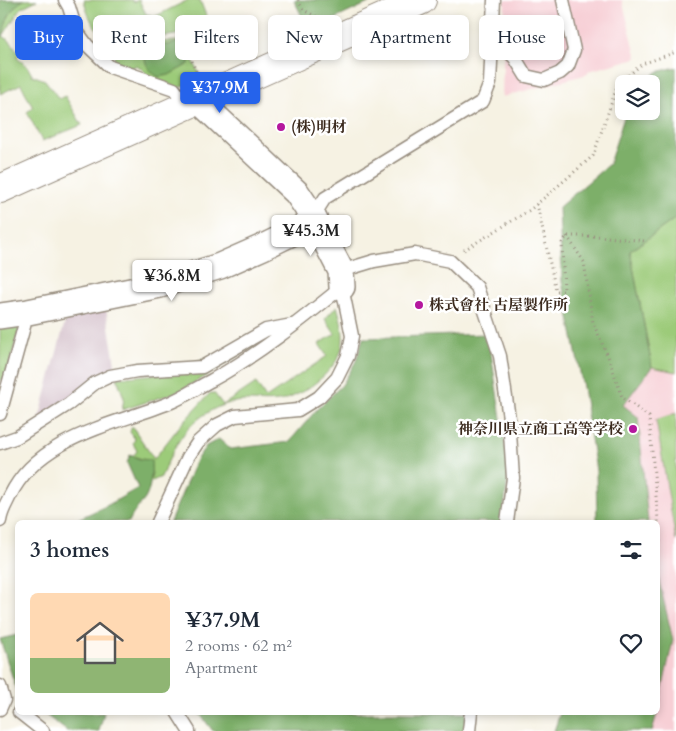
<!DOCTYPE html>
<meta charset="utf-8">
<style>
:root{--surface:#fff;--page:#f2f2f3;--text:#1f2937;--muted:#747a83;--accent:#2563eb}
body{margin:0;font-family:Cardo,"Noto Serif JP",serif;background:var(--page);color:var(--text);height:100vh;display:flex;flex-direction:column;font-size:19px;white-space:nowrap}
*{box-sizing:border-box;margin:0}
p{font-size:16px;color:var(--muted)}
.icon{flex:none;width:28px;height:28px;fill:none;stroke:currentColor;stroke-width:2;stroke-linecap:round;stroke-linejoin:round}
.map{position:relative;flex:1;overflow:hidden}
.sheet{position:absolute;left:15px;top:520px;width:645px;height:195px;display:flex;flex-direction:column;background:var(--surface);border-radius:8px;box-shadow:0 2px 8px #0003}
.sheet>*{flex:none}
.top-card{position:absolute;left:15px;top:15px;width:646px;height:45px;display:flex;gap:10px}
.buttons{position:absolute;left:615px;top:75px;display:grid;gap:10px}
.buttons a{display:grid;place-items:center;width:45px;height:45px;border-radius:8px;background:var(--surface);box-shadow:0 2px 8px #0003;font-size:25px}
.price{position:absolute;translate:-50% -42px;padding:0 11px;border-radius:5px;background:#fff;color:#222;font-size:16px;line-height:32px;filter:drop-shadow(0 1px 2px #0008)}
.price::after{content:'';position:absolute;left:50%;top:30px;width:15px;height:11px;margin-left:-8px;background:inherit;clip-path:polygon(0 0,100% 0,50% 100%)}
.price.selected{background:var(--accent);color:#fff}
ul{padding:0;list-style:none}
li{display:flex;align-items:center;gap:15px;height:125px;padding:0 15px}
li span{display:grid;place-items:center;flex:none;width:140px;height:100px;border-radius:8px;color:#555}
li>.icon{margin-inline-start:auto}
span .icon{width:60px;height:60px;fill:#fffc;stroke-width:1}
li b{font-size:21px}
h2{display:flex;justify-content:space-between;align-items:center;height:60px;padding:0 15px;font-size:21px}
.chip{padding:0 18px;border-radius:8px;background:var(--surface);box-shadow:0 2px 8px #0003;font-size:18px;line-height:45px}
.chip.selected{background:var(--accent);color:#fff}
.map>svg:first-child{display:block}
.built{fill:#f7cfd5}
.industrial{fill:#d2bdc8}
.green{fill:#9ccb79;stroke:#6c7a4c}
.forest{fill:#7daf69;stroke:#5c6c44}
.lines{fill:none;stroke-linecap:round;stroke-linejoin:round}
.lane-casing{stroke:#988e80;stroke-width:15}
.street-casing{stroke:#988e80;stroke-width:28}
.secondary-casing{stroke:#988e80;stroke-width:30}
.path{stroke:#988e80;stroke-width:3;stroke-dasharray:1 4;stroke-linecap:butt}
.lane{stroke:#fff;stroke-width:12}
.street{stroke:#fff;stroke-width:25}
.secondary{stroke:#fff;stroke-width:28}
.poi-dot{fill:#b5179e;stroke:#fff;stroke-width:2}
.labels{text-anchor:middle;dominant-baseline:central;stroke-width:5;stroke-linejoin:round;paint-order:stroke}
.poi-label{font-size:15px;font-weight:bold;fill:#3b2a1e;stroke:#fff;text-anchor:start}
</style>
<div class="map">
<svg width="676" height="731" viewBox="0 0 676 731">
<rect width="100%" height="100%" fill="#fff"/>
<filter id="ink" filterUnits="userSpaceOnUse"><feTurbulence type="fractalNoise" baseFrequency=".02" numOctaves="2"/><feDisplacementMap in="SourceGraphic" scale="10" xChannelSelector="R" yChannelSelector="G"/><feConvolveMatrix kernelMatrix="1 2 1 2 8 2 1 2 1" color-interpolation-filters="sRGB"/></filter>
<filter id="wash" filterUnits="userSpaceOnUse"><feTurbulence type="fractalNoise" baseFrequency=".0096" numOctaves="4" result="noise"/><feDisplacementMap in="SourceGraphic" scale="20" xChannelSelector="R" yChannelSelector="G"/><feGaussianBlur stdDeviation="1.12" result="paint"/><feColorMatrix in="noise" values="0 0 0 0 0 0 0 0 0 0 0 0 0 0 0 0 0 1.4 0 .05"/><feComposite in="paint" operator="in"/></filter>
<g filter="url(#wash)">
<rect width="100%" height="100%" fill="#f6f2e3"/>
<g class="built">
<path d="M505 0H622L637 58 588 71V74L502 97Z"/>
<path d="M676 67V731H554L560 713 658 712V522H598L596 471 583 387 562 282 559 207 609 164 626 111H651V84H643L657 72Z"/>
</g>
<path class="industrial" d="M105 302 116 370 39 419 69 307Z"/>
<g class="green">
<path d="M0 0H37L21 8 3 36 10 41 19 53 17 58 27 66 32 75 45 80 59 99 65 96 82 125 42 141 27 112 33 108 21 84 0 94V38L2 36Z"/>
<path d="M84 0H132L133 2 139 0 146 14 156 16 188 0H200L208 21C175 41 158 38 121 31L114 43C96 31 89 22 84 0Z"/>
<path d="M123 37C144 42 163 43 184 40L201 78 179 88 152 78 137 65 128 69 114 60 116 49Z"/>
<path d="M676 218V372L652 367 630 251Z"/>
<path d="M337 306C341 319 345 335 342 348 336 371 306 393 284 400 271 403 259 401 246 401 232 401 218 406 207 413 181 429 173 451 161 477L150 482 152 473 145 460 133 456 137 451 133 443 135 439 130 432 132 426 154 459 178 428 210 393H214L223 405 256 383 266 398 327 356 319 344 335 334 325 319Z"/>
<path d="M23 315 5 380H0V317Z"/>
<path d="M259 339 261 341 203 378 177 392 122 410 124 398 117 378 167 373Z"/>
<path d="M676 413V541L656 420Z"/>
</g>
<g class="forest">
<path d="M0 0H24C11 6 5 23 3 36L0 38Z"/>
<path d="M294 0H375L309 31Z"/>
<path d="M179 42 184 47 189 50V64L169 75 158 77C145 68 143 60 146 44L168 45Z"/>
<path d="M676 67V218L630 251 652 367 623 405 638 417 648 522H597L596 471 583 387 562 282 559 207 609 164 626 111H651V84H643L657 72Z"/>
<path d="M488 334 509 470 502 522H170L196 460 206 446 219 439 230 449 289 442 318 408 342 385 356 361 363 338Z"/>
<path d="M130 455 140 459 151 460C152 472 151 489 145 499 138 508 134 511 129 522H75L80 518 108 505 138 488 127 463Z"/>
<path d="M658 577 673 640 658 709Z"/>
<path d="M17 635H18L17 691 0 639Z"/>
<path d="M43 713H104L99 731H67Z"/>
<path d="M199 713H467L464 731H213Z"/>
<path d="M560 713V712L657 713 652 731H554Z"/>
</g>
</g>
<g filter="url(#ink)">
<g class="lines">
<g class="lane-casing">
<g id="lane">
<path d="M65 0 69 7 76 30 87 45 110 67 174 89 187 105"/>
<path d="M492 36 515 58 526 76 544 80 560 73 568 66 574 50 563 0"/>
<path d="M313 217 325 198 483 101 490 83 494 0"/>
<path d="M341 271 374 261 415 254 450 261 477 287 500 356 509 418 513 478 507 522"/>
<path d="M0 414 28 312"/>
<path d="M0 443 17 437 69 404 95 383 110 376 137 371 202 367 266 330 292 325"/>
<path d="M0 521C1 512 6 504 10 496 38 437 114 425 169 403 184 397 198 387 212 380 259 354 300 321 342 287L352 336 348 356 337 378 319 397 298 410 235 416 217 425 198 442 188 457 158 522"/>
<path d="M0 686 4 700 0 709"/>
<path d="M19 712 43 731"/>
<path d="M177 712 189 731"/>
<path d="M469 731 471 712"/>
</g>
</g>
<g class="street-casing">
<g id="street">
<path d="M198 100 297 193 313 217 341 271 342 287"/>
<path d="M0 316 28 312 160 285 220 266 263 247 302 228 313 217"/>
</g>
</g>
<g class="secondary-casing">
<path id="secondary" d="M0 189 422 0"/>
</g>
<g class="path">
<path d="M298 0 303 10 317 17"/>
<path d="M192 61 196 72"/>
<path d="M537 204 556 291H564L562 243 567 236"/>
<path d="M567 236 584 262 593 323 608 356 622 397 649 417 660 542"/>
<path d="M568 236H597L645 241"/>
<path d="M464 250 530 210 593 156 618 84 642 64 676 52"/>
</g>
<use href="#lane" class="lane"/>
<use href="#street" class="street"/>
<use href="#secondary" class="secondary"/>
</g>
</g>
<g class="poi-dot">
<circle cx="281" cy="127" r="5"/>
<circle cx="419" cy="305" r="5"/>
<circle cx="633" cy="429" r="5"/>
</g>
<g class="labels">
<g class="poi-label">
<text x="291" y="127">(株)明材</text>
<text x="429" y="305">株式會社 古屋製作所</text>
<text x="623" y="429" text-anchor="end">神奈川県立商工高等学校</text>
</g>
</g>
</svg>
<div class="buttons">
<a><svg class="icon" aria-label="layers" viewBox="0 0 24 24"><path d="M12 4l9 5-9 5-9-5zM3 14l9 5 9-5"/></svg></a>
</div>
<b class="price selected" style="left:220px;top:114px">¥37.9M</b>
<b class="price" style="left:311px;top:257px">¥45.3M</b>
<b class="price" style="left:172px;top:302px">¥36.8M</b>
<div class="top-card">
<a class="chip selected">Buy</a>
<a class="chip">Rent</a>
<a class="chip">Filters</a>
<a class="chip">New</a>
<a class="chip">Apartment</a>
<a class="chip">House</a>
</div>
<section class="sheet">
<h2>3 homes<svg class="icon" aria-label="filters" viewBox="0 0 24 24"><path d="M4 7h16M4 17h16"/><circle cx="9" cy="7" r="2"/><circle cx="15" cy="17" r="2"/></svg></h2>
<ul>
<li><span style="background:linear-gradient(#ffd9b3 65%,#8fb573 0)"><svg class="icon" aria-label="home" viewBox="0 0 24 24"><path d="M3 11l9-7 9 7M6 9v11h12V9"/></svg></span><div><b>¥37.9M</b><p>2 rooms · 62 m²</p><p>Apartment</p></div><svg class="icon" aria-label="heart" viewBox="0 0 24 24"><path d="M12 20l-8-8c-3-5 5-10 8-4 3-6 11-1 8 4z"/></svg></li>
</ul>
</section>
</div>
